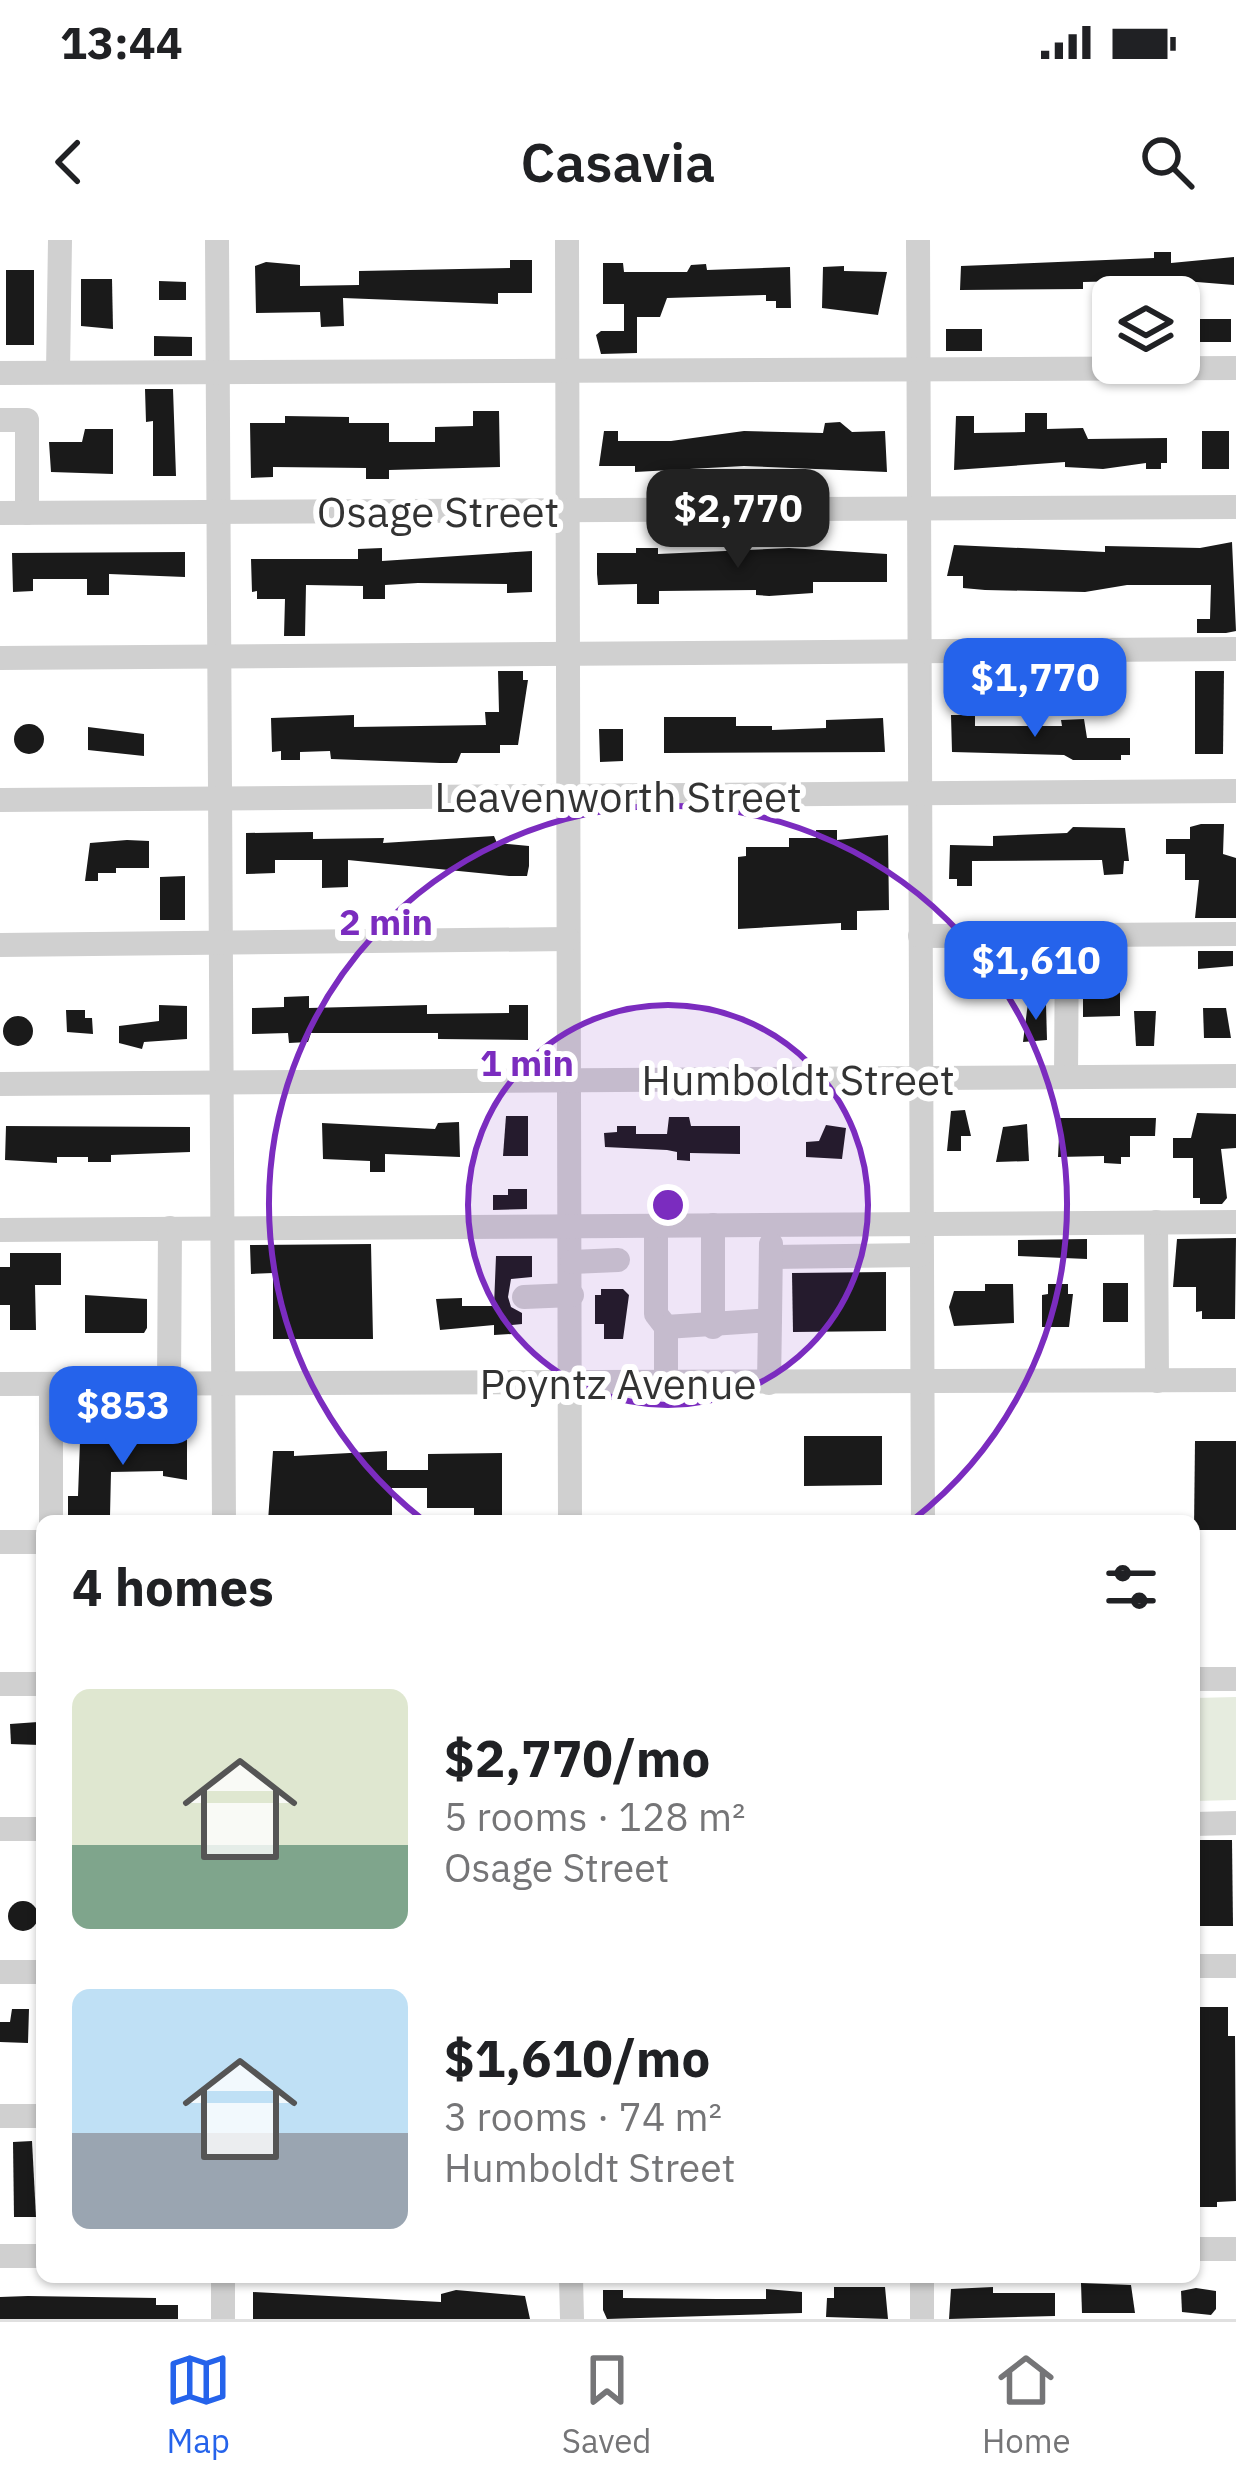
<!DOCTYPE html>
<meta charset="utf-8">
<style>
:root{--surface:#fff;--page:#f2f2f2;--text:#202124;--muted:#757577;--line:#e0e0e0;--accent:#2563eb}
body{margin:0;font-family:"IBM Plex Sans",sans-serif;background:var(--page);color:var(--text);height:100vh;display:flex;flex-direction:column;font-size:45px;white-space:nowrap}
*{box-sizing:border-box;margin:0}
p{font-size:39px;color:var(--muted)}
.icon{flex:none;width:66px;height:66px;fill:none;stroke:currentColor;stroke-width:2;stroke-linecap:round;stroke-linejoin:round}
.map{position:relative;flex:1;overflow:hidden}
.sheet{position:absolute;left:36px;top:1275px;width:1164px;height:768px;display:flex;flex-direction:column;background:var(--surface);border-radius:18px;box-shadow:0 3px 9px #0004}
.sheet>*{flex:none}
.tools{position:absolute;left:1092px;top:36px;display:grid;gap:24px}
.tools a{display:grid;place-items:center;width:108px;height:108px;border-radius:18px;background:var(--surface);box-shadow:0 3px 9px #0004;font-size:60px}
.price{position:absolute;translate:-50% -102px;padding:0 27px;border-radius:24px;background:var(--accent);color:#fff;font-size:39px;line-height:78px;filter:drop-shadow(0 3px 6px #0008)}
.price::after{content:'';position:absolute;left:50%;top:72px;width:36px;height:27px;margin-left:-18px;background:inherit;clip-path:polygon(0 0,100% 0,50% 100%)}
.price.selected{background:#222;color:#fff}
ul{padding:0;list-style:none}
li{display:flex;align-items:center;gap:36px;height:300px;padding:0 36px}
li span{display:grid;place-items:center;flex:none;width:336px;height:240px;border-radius:18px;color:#555}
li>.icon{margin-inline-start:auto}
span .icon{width:144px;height:144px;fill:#fffc;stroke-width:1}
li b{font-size:51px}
h2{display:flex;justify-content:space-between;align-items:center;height:144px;padding:0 36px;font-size:51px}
.status{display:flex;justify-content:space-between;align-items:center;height:84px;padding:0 60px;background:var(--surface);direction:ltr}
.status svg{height:33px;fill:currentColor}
header{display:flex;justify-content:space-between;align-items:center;height:156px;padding:0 36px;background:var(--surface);font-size:54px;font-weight:600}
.tabs{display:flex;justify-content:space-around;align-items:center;height:168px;border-top:3px solid var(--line);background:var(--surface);font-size:33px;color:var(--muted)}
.tabs a{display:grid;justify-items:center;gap:6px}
.tabs .selected{color:var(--accent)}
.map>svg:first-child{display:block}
.green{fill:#e6ecdf}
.building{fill:#1a1a1a}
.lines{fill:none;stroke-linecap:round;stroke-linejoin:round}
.minor{stroke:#d0d0d0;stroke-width:24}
.ring{fill:none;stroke:#7b2cbf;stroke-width:6}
.labels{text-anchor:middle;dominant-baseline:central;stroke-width:12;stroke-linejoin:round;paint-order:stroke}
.street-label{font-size:42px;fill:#333;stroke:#fff}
.centre{fill:#7b2cbf;stroke:#fff;stroke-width:6}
.ring-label{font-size:36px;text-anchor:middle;font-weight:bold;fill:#7b2cbf;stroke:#fff;stroke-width:12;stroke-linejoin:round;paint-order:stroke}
</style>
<div class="status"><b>13:44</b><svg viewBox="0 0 49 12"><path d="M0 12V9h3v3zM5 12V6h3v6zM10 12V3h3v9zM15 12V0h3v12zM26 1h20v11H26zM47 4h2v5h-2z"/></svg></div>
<header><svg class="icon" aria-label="back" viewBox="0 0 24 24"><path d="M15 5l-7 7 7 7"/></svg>Casavia<svg class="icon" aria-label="search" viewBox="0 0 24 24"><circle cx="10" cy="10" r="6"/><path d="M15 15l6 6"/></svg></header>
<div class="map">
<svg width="1236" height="2079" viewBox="0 0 1236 2079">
<rect width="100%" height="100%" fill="#fff"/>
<path class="green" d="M1236 1457V1560L1194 1561V1458Z"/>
<g class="building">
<path d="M1154 12H1171V23L1234 17V45L1172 40 1083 42V49L960 50 961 26 1154 18Z"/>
<path d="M510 20H532V53H498V64L343 58 344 86 321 87 320 72 256 73 255 26 266 22 300 25V46L359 45V31L510 28Z"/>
<path d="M603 23H623L624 32H687L691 25 706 24 707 30 790 27 791 68H776V61H766V55L667 58 660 77H637V113L601 114 596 95 601 91H624V64H603Z"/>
<path d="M844 26V31L887 32 878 75 822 68 823 27Z"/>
<rect x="6" y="30" width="28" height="75"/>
<path d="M81 39H112L113 89 81 86Z"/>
<path d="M159 41 186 42V60H159Z"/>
<rect x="1196" y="79" width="35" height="23"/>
<rect x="946" y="89" width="36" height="22"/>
<path d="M154 96 192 97V116H154Z"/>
<path d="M145 149H173L176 236H153V181L146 182Z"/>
<path d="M473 171H499L500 227 389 230V239H366V228L273 227V237L251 238 250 183H285V176L349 177V183H389V202H435V187L473 186Z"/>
<path d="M1025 173H1047V189L1083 188 1088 199 1167 198V223H1161V229H1146V223L1103 229 1065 227V222L954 230 956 176H974V193L1025 192Z"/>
<path d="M840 182 852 192 885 191 887 232 744 226 635 232V226H599L604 191H618V201H671L744 191 823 193 825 183Z"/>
<path d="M85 189H113V234L51 232 49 202H82Z"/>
<rect x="1202" y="191" width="27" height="38"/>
<path d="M1232 302 1236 391 1226 393H1197V379H1210L1211 345H1127L1085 352 985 350 963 348V336H947L954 305 1105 312V306L1200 308Z"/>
<path d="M382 308V321L532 311V352L507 353V344L418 343 385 345V359H363V346L306 345 305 396H284L285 359H257V351L252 352 251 319H358V309Z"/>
<path d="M636 308H658V314L789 308 887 314V342H813V353L769 356 756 355V350L659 351V364H637V344L598 345 597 334V313H636Z"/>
<path d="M185 312V337L109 334V355H87V339H33V351L13 352 12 313Z"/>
<path d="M498 431H523V440H528L518 505H500V513H461L457 523H440L331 519 330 511 300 512V520H281V511L272 512 271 478 354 475V487L486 485 485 472H499Z"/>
<path d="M1195 431H1224L1223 514H1195Z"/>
<path d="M951 475H975V486H1062L1061 480 1084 479 1087 498H1130V515H1121V520H1073L1064 515 952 512Z"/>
<path d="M664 477H736V486H772V490L826 488V480L883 478 885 512 664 513Z"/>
<circle cx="29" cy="499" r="15"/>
<path d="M88 487 144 494V516L88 510Z"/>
<path d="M599 489H623V521L600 522Z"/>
<path d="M1201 584H1224L1223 614 1236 618V678H1195L1199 640H1185V614H1166V599H1190V587Z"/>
<path d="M1073 587 1125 588 1129 621H1124L1123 634 1104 635 1102 620 972 621V646H957V639H949L950 605 993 606V596L1067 593Z"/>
<path d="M816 590H837V600L888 595 889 670 857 671V690H841V683L738 689V617L746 616V607H789V598H816Z"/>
<path d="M313 592V599L384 598 383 603 494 596 497 603 529 606V626L527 636H509L348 620V647L322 648V620H275V633L246 634V593Z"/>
<path d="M127 600 149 601V628H116V633H98V641H85L90 603Z"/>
<path d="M185 636V680H160V637Z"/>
<path d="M1198 711H1233V726L1198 729Z"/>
<path d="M977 712H998V721H988V744H960V719H977Z"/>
<path d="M1083 727 1120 728V776L1083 777Z"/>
<path d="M309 756V768L427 765V774L509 773V765H528V800L438 799V793H311L308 802 289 803 288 793 252 794V768L284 767V757Z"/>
<path d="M1028 763 1046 764 1047 800 1023 802Z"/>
<path d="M159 765 187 766V799L144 802 142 809 119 803V786L159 781Z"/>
<path d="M1203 768H1226L1231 798H1204Z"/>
<path d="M66 770H85V778H92L93 794 67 792Z"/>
<path d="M1134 771H1156L1154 806H1136Z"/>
<circle cx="18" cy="791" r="15"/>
<path d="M965 870 971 896H961V911H947L951 871Z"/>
<path d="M1197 873 1236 874V908L1221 909 1227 958 1222 964H1200V958H1193V918H1173V898H1191Z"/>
<path d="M506 876H528V916H503Z"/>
<path d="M669 877H689L691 886H740V914L690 913V921L677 920V912L667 910 605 907 604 893 617 892V886H636V894H667Z"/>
<path d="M1060 878H1156L1155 896H1130V917H1121V924L1104 923V916L1058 917Z"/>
<path d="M459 882 460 917 385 914V932H370V921L323 919 322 883 435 889 438 883Z"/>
<path d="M1027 884 1029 921 996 922 1003 887Z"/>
<path d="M826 885 846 888 842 919 806 917V902L819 901Z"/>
<path d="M6 886 190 887V912L111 915V922H88V917H57V923L5 920Z"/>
<path d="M508 949H527V969L493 970V955H508Z"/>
<path d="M1236 998 1235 1079H1202V1071L1196 1072V1047H1173L1177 999Z"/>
<path d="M1087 999V1019L1018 1016V1000Z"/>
<path d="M371 1004 373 1099H273V1033L251 1034 250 1005Z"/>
<path d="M10 1013H61V1045H35L36 1090H10V1065H0V1027H10Z"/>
<path d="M496 1016H532V1037L511 1039 508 1057 511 1067 522 1073V1084L512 1085V1094L494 1095V1085L440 1090 436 1059 462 1058V1066H494Z"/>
<path d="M886 1032V1091L793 1092 792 1033Z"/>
<rect x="1103" y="1043" width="25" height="39"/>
<path d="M985 1044H1013L1014 1083 954 1086 949 1067 954 1051H985Z"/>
<path d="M1048 1044H1068V1054H1073L1069 1087H1042V1055L1048 1054Z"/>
<path d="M601 1049H623L629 1055 623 1099H604V1084H595V1055H601Z"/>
<path d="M85 1055 147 1059V1088L144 1093H85Z"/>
<path d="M147 1196 187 1198V1240L163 1236V1231L111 1232 110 1276H68V1256H78L80 1201Z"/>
<path d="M804 1196H882V1245L804 1246Z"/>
<path d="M1195 1201H1236V1290H1194Z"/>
<path d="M273 1211H294V1216L387 1211V1230H428V1214L502 1213V1281H474V1268H427V1248H392V1281H268Z"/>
<path d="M38 1482 40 1505 11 1504 10 1484Z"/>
<path d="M1194 1600H1232L1233 1686H1194Z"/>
<circle cx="23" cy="1676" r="15"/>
<path d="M1194 1767H1228V1796H1235L1236 1961 1217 1962V1967H1194Z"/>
<path d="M12 1769H29L28 1803 0 1802V1782H10Z"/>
<path d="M32 1901 36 1977H14L13 1902Z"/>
<path d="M1081 2043 1131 2045 1135 2073H1082Z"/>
<path d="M834 2047H885L888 2079 826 2077 827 2058H834Z"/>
<path d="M993 2047V2053H1055V2076L949 2079 951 2049Z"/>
<path d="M1196 2048 1216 2051V2069L1211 2075 1182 2072 1181 2051Z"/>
<path d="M766 2049 802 2052V2073L607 2079 603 2070V2050H623V2058L716 2059H766Z"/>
<path d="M456 2050 525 2056 530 2079H253V2052L441 2062V2054Z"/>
<path d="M28 2056 156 2058V2065H178V2079H0V2057Z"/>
</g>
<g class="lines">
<g class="minor">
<path d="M217 0 224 1281"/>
<path d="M567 0 570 1281"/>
<path d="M918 0 923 1281"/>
<path d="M58 132 60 0"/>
<path d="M0 133 1236 128"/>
<path d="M0 180H27V273"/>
<path d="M0 273 1236 267"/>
<path d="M0 418 1236 409"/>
<path d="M0 560 1236 551"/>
<path d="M920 696 1236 694"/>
<path d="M0 705 568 699"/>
<path d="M1066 837 1067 695"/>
<path d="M0 844 1236 836"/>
<path d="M1156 982 1157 1141"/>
<path d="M656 985V1074L666 1087V1143"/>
<path d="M0 990 1236 982"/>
<path d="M771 1017 920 1015"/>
<path d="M572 1022 618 1020"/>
<path d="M524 1057 572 1055"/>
<path d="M770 1080 771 1004"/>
<path d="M666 1087 770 1080 769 1143"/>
<path d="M713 1087V985"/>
<path d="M0 1144 1236 1140"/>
<path d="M169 1145 170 988"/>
<path d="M51 1281V1144"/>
<path d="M0 1302H42"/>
<path d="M1194 1439H1236"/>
<path d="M0 1444H42"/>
<path d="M1194 1584 1236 1583"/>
<path d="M0 1589H42"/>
<path d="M1194 1726H1236"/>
<path d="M0 1732H42"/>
<path d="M0 1876H42"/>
<path d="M1194 2009H1236"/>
<path d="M0 2016H42"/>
<path d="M571 2037 572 2079"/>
<path d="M223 2079V2037"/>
<path d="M922 2079V2037"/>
</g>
</g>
<circle cx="668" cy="965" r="200" fill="#7b2cbf" fill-opacity=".12"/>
<g class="ring">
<circle cx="668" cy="965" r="200"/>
<path d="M422 1279A399 399 0 1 1 914 1279"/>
</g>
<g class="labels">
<g class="street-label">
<text x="438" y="271">Osage Street</text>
<text x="618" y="556">Leavenworth Street</text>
<text x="798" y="839">Humboldt Street</text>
<text x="618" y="1143">Poyntz Avenue</text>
</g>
</g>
<circle cx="668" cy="965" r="18" class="centre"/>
<g class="ring-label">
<text x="386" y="695">2 min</text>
<text x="527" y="836">1 min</text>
</g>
</svg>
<div class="tools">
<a><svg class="icon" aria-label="layers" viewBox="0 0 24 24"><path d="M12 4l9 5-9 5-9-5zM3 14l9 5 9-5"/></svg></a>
</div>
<b class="price selected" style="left:738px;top:331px">$2,770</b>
<b class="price" style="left:1035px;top:500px">$1,770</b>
<b class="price" style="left:1036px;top:783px">$1,610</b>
<b class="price" style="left:123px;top:1228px">$853</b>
<section class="sheet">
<h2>4 homes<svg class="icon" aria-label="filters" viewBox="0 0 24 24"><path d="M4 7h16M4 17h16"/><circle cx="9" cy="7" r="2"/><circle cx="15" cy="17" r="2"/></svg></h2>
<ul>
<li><span style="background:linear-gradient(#dfe7d0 65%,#7fa58c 0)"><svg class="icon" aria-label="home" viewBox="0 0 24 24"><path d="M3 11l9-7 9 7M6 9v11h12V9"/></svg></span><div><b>$2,770/mo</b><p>5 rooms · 128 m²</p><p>Osage Street</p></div></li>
<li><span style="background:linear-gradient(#bfe0f5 60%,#9aa5b1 0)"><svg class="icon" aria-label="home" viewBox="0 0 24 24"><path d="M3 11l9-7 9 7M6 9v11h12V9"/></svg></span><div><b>$1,610/mo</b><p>3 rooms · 74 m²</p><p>Humboldt Street</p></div></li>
</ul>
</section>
</div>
<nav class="tabs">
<a class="selected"><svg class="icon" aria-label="map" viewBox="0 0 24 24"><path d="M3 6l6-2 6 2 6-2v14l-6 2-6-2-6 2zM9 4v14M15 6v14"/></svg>Map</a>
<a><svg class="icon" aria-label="saved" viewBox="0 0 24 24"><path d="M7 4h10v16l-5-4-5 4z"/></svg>Saved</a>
<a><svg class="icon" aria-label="home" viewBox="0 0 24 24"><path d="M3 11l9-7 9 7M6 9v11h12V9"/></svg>Home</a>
</nav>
